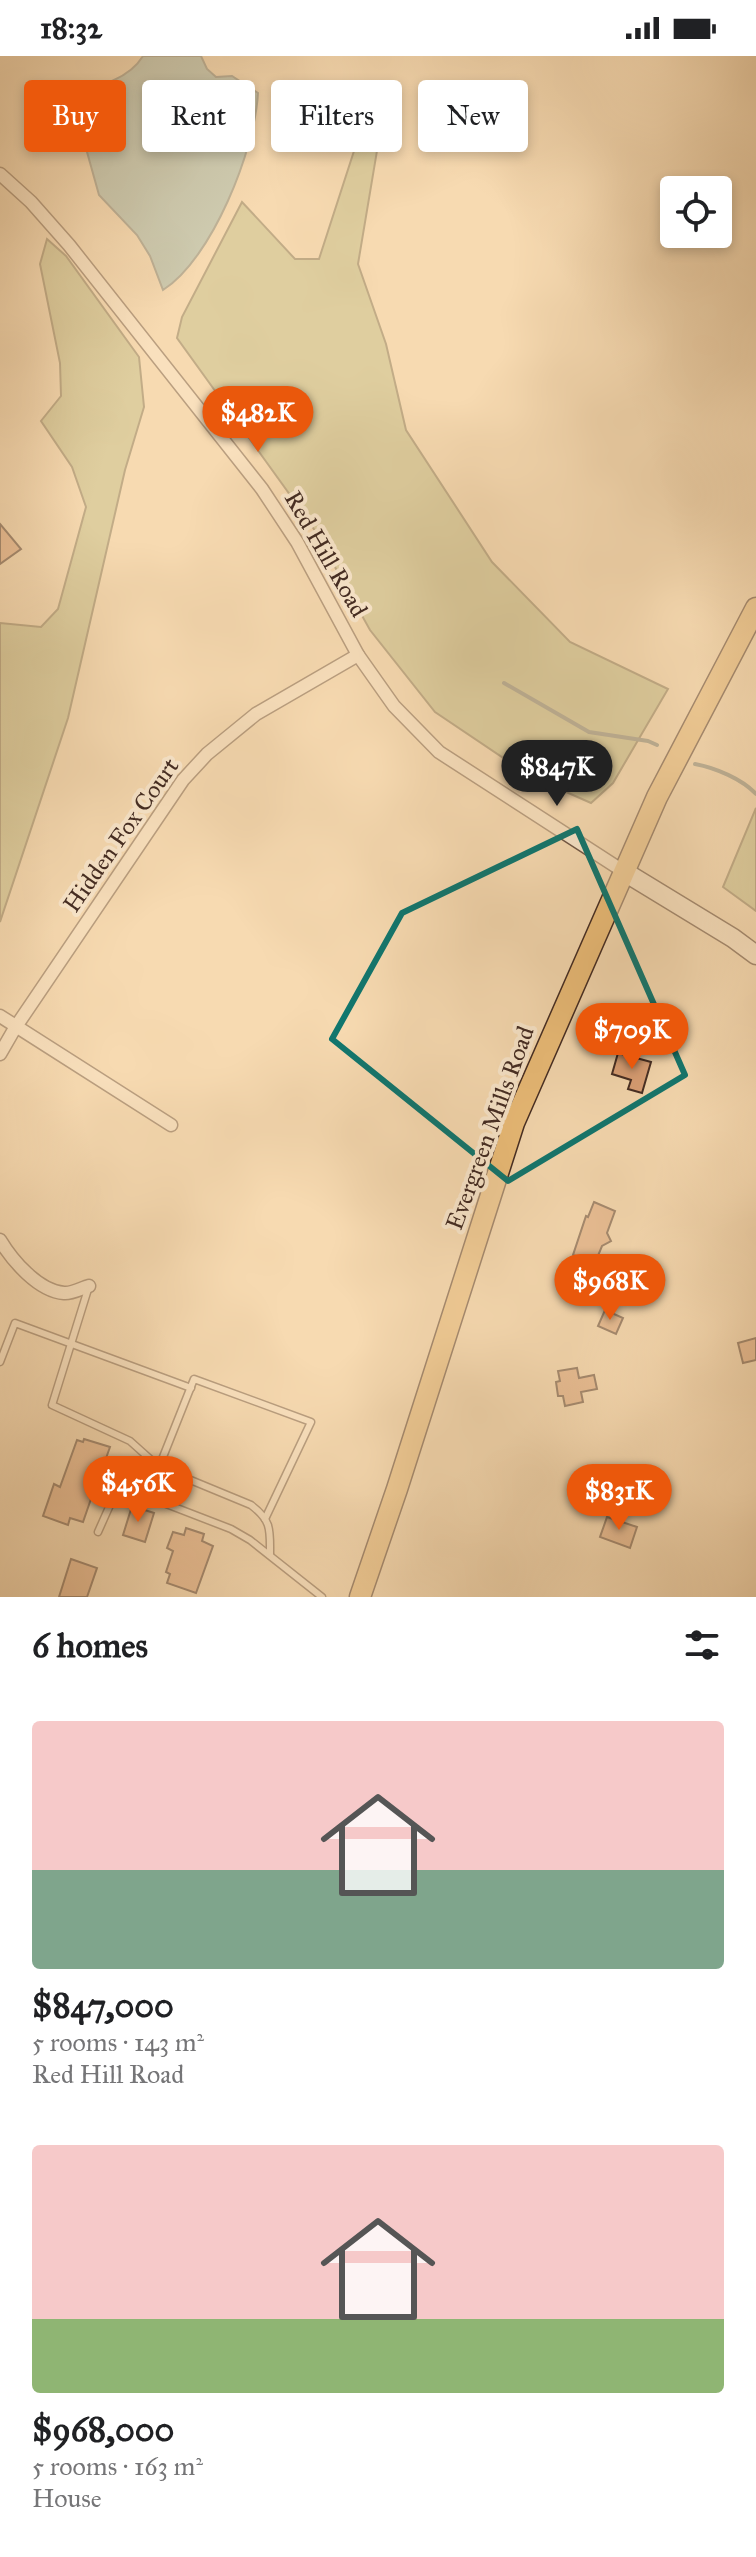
<!DOCTYPE html>
<meta charset="utf-8">
<style>
:root{--surface:#fff;--page:#f2f2f2;--text:#202124;--muted:#757577;--accent:#ea580c}
body{margin:0;font-family:"IM FELL Great Primer",serif;background:var(--page);color:var(--text);height:100vh;display:flex;flex-direction:column;font-size:30px;white-space:nowrap}
*{box-sizing:border-box;margin:0}
p{font-size:26px;color:var(--muted)}
.icon{flex:none;width:44px;height:44px;fill:none;stroke:currentColor;stroke-width:2;stroke-linecap:round;stroke-linejoin:round}
.map{position:relative;height:1541px;overflow:hidden}
.details{display:flex;flex-direction:column;background:var(--surface);flex:1}
.details>*{flex:none}
.top-card{position:absolute;left:24px;top:24px;width:708px;height:72px;display:flex;gap:16px}
.buttons{position:absolute;left:660px;top:120px;display:grid;gap:16px}
.buttons a{display:grid;place-items:center;width:72px;height:72px;border-radius:8px;background:var(--surface);box-shadow:0 4px 12px #0003;font-size:40px}
.price{position:absolute;translate:-50% -68px;padding:0 18px;border-radius:28px;background:var(--accent);color:#fff;font-size:26px;line-height:52px;filter:drop-shadow(0 2px 4px #0008)}
.price::after{content:'';position:absolute;left:50%;top:48px;width:24px;height:18px;margin-left:-12px;background:inherit;clip-path:polygon(0 0,100% 0,50% 100%)}
.price.selected{background:#222;color:#fff}
ul{padding:0;list-style:none}
li{display:grid;align-content:center;gap:16px;height:424px;padding:0 32px}
li span{display:grid;place-items:center;height:248px;border-radius:8px;color:#555}
li>.icon{margin-inline-start:auto}
span .icon{width:144px;height:144px;fill:#fffc;stroke-width:1}
li b{font-size:34px}
h2{display:flex;justify-content:space-between;align-items:center;height:96px;padding:0 32px;font-size:34px}
.pill{padding:0 28px;border-radius:8px;background:var(--surface);box-shadow:0 4px 12px #0003;font-size:28px;line-height:72px}
.pill.selected{background:var(--accent);color:#fff}
.status{display:flex;justify-content:space-between;align-items:center;height:56px;padding:0 40px;background:var(--surface);direction:ltr}
.status svg{height:22px;fill:currentColor}
.map>svg:first-child{display:block}
.green{fill:#c1be89;stroke:#827456;stroke-width:2}
.water{fill:#9ebab2;stroke:#7a8178;stroke-width:2}
.lines{fill:none;stroke-linecap:round;stroke-linejoin:round}
.stream{stroke:#7a8178;stroke-width:4}
.building{fill:#dba076;stroke:#432b22;stroke-width:2}
.lane-casing{stroke:#705746;stroke-width:9}
.street-casing{stroke:#705746;stroke-width:15}
.secondary-casing{stroke:#432b22;stroke-width:21}
.primary-casing{stroke:#432b22;stroke-width:23}
.lane{stroke:#fae7cc;stroke-width:6}
.street{stroke:#fae7cc;stroke-width:12}
.secondary{stroke:#fae7cc;stroke-width:18}
.primary{stroke:#ecbd78;stroke-width:20}
.marked{fill:none;stroke:#0f766e;stroke-width:6;stroke-linejoin:round}
.labels{text-anchor:middle;dominant-baseline:central;stroke-width:8;stroke-linejoin:round;paint-order:stroke}
.street-label{font-size:24px;fill:#432b22;stroke:#fae7cc}
</style>
<div class="status"><b>18:32</b><svg viewBox="0 0 49 12"><path d="M0 12V9h3v3zM5 12V6h3v6zM10 12V3h3v9zM15 12V0h3v12zM26 1h20v11H26zM47 4h2v5h-2z"/></svg></div>
<div class="map">
<svg width="756" height="1541" viewBox="0 0 756 1541">
<rect width="100%" height="100%" fill="#f7dab1"/>
<filter id="stains"><feTurbulence type="fractalNoise" baseFrequency=".0025" numOctaves="4"/><feColorMatrix values="0 0 0 0 .2 0 0 0 0 .09 0 0 0 0 .02 0 0 0 .5 -.17"/></filter>
<radialGradient id="worn" r=".72"><stop offset=".6" stop-color="#630" stop-opacity="0"/><stop offset="1" stop-color="#630" stop-opacity=".3"/></radialGradient>
<g class="green">
<path d="M366 58 381 71 358 208 386 288 406 374 492 506 570 586 668 633 613 727 591 747 530 720 435 656 370 574 311 468 177 282 182 261 242 146 295 203H319Z"/>
<path d="M47 183 66 200 139 301 144 351 125 414 68 662 0 866V567L41 571 58 553 86 451 72 411 41 365 61 340 60 307 40 208Z"/>
<path d="M756 752V855L723 831Z"/>
</g>
<path class="water" d="M143 0H201L207 13 216 21 232 20 258 37C255 94 212 203 163 234L150 200 137 179 99 139 82 78 71 63 49 57 42 49 50 43C81 33 125 30 143 0Z"/>
<g class="lines">
<g class="stream">
<path d="M504 627 589 676 648 685 657 689"/>
<path d="M695 708C716 712 742 723 756 738"/>
</g>
</g>
<g class="building">
<path d="M0 468 21 493 0 508Z"/>
<path d="M618 997 651 1006 642 1037 628 1033 631 1024 612 1018Z"/>
<path d="M594 1146 615 1155 607 1177 611 1185 602 1190 595 1207 573 1199 586 1160 588 1161Z"/>
<path d="M605 1254 623 1262 616 1278 598 1270Z"/>
<path d="M756 1282V1304L743 1307 738 1287Z"/>
<path d="M577 1312 579 1322 594 1319 597 1333 581 1336 583 1346 565 1350 563 1340H558L556 1326 560 1325 558 1315Z"/>
<path d="M84 1383 110 1391 99 1422 106 1425 100 1443 92 1440 83 1466 70 1462 68 1469 43 1460 54 1428 60 1431 77 1384 83 1386Z"/>
<path d="M132 1450 154 1457 145 1486 123 1479Z"/>
<path d="M607 1461 637 1471 630 1492 600 1481Z"/>
<path d="M186 1472 204 1478 202 1485 213 1490 196 1537 167 1527 170 1518 166 1516 173 1495 167 1492 173 1476 184 1479Z"/>
<path d="M71 1503 97 1512 87 1541H59Z"/>
</g>
<g class="lines">
<g class="lane-casing">
<g id="lane">
<path d="M89 1230 52 1349 130 1385 159 1411 194 1323 311 1366 265 1463"/>
<path d="M0 1306 15 1267 191 1332"/>
<path d="M143 1439 159 1411 251 1449C272 1465 270 1474 270 1499"/>
<path d="M98 1476 110 1449 120 1441 143 1439 231 1473 250 1484 322 1541"/>
</g>
</g>
<g class="street-casing">
<g id="street">
<path d="M0 118 31 146 69 189 262 433 297 486 358 599 394 650 439 696 623 815"/>
<path d="M0 960 171 1069"/>
<path d="M0 998 15 972 183 724 207 698 256 658 358 599"/>
<path d="M0 1184C12 1204 38 1235 64 1237 71 1238 82 1232 89 1230"/>
</g>
</g>
<g class="secondary-casing">
<path id="secondary" d="M623 815 733 882 756 899"/>
</g>
<g class="primary-casing">
<path id="primary" d="M360 1541 397 1433 514 1067 657 741 756 552"/>
</g>
<use href="#lane" class="lane"/>
<use href="#street" class="street"/>
<use href="#secondary" class="secondary"/>
<use href="#primary" class="primary"/>
</g>
<path d="M0 0H756V1541H0ZM577 773 685 1019 508 1125 332 983 402 857Z" fill="#f7dab1" fill-opacity=".55" fill-rule="evenodd"/>
<path class="marked" d="M577 773 685 1019 508 1125 332 983 402 857Z"/>
<g class="labels">
<g class="street-label">
<text transform="translate(326 498) rotate(60)">Red Hill Road</text>
<text transform="translate(121 779) rotate(-55)">Hidden Fox Court</text>
<text transform="translate(490 1072) rotate(-70)">Evergreen Mills Road</text>
</g>
</g>
<rect width="100%" height="100%" filter="url(#stains)"/>
<rect width="100%" height="100%" fill="url(#worn)"/>
</svg>
<div class="buttons">
<a><svg class="icon" aria-label="locate" viewBox="0 0 24 24"><circle cx="12" cy="12" r="6"/><path d="M12 2v4M12 18v4M2 12h4M18 12h4"/></svg></a>
</div>
<b class="price" style="left:258px;top:398px">$482K</b>
<b class="price selected" style="left:557px;top:752px">$847K</b>
<b class="price" style="left:632px;top:1015px">$709K</b>
<b class="price" style="left:610px;top:1266px">$968K</b>
<b class="price" style="left:138px;top:1468px">$456K</b>
<b class="price" style="left:619px;top:1476px">$831K</b>
<div class="top-card">
<a class="pill selected">Buy</a>
<a class="pill">Rent</a>
<a class="pill">Filters</a>
<a class="pill">New</a>
</div>
</div>
<section class="details">
<h2>6 homes<svg class="icon" aria-label="filters" viewBox="0 0 24 24"><path d="M4 7h16M4 17h16"/><circle cx="9" cy="7" r="2"/><circle cx="15" cy="17" r="2"/></svg></h2>
<ul>
<li><span style="background:linear-gradient(#f6c9c9 60%,#7fa58c 0)"><svg class="icon" aria-label="home" viewBox="0 0 24 24"><path d="M3 11l9-7 9 7M6 9v11h12V9"/></svg></span><div><b>$847,000</b><p>5 rooms · 143 m²</p><p>Red Hill Road</p></div></li>
<li><span style="background:linear-gradient(#f6c9c9 70%,#8fb573 0)"><svg class="icon" aria-label="home" viewBox="0 0 24 24"><path d="M3 11l9-7 9 7M6 9v11h12V9"/></svg></span><div><b>$968,000</b><p>5 rooms · 163 m²</p><p>House</p></div></li>
</ul>
</section>
